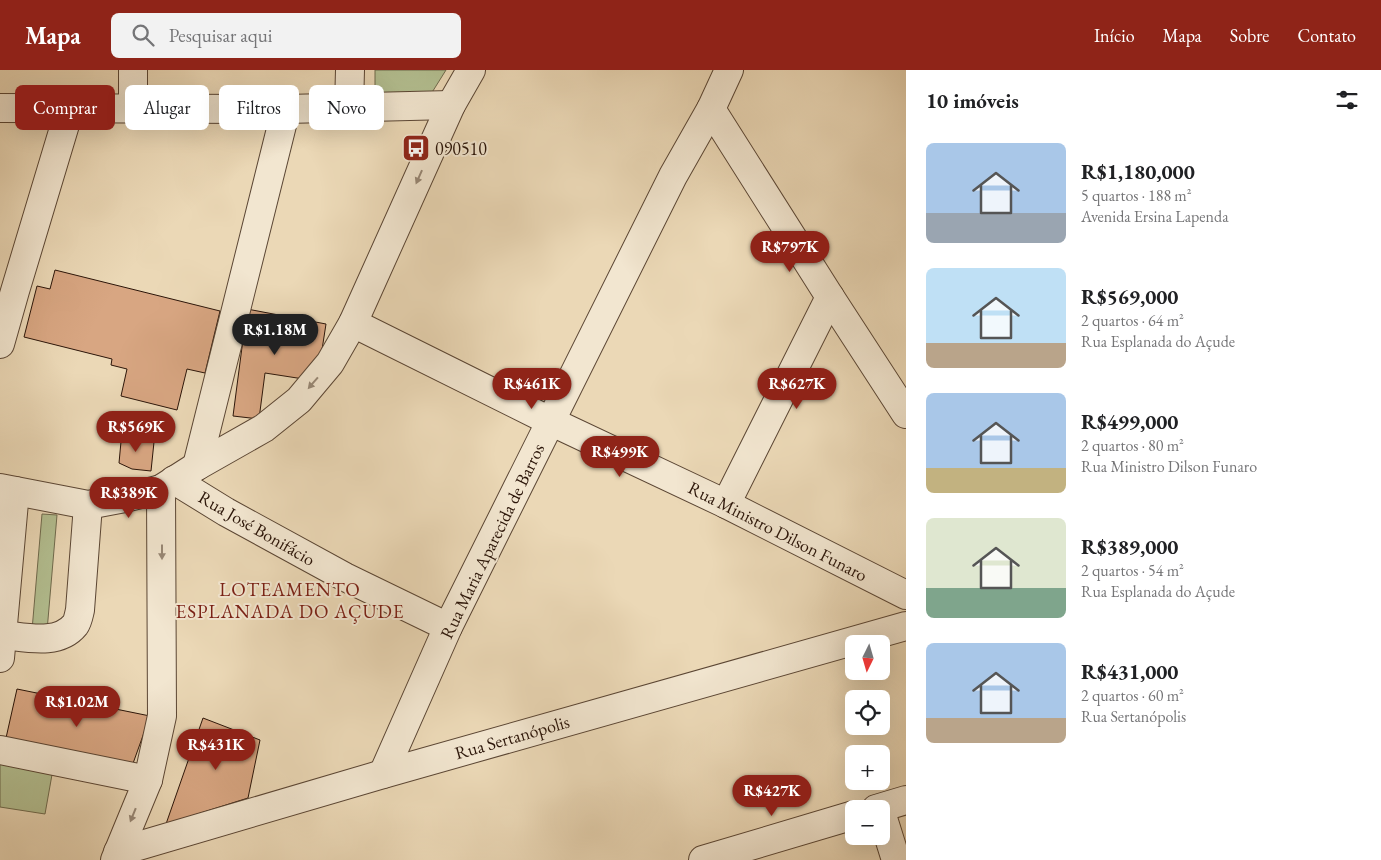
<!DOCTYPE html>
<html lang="pt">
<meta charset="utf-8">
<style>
:root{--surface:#fff;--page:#f2f2f2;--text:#202124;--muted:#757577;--accent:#8f2418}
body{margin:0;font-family:"EB Garamond",serif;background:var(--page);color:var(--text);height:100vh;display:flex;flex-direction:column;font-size:19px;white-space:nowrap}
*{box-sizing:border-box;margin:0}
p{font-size:16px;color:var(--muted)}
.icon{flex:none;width:28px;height:28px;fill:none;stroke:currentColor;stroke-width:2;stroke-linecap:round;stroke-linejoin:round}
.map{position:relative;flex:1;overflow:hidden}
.details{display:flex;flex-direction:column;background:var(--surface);width:475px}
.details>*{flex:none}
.hud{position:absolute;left:15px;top:15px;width:475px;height:45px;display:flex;gap:10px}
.needle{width:32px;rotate:185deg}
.buttons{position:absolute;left:845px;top:565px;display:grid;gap:10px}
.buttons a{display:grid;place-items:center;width:45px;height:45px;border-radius:8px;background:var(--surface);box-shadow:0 5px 20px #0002;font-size:25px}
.price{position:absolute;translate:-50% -42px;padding:0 11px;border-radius:18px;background:var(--accent);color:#fff;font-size:16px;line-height:32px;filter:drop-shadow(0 1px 2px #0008)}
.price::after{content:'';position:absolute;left:50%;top:30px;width:15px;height:11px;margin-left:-8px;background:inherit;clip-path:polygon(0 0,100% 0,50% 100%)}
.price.on{background:#222;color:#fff}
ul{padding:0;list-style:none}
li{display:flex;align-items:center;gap:15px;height:125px;padding:0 20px}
li span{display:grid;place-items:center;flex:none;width:140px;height:100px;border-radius:8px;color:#555}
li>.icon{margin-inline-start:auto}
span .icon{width:60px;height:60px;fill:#fffc;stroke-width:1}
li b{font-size:21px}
h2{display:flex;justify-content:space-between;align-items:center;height:60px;padding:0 20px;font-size:21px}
.chip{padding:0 18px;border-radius:8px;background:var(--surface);box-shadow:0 5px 20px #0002;font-size:18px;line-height:45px}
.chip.on{background:var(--accent);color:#fff}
header{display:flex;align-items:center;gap:30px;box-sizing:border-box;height:70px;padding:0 25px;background:var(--accent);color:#fff}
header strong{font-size:24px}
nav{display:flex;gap:28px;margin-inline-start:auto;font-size:18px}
.search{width:350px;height:45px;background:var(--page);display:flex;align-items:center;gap:12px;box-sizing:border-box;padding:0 18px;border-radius:8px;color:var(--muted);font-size:19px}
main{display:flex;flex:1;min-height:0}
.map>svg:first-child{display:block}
.green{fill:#b3bf91;stroke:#6f6a4d}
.building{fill:#d8a682;stroke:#2b1509}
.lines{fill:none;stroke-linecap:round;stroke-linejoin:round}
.minor-casing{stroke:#5b4634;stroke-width:30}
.minor{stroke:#f2e6d0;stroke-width:28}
.oneway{fill:#988876}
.labels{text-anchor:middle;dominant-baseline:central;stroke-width:4;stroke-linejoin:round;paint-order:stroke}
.poi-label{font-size:18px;fill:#2b1509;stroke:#f2e6d0;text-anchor:start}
.street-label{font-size:18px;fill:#2b1509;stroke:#f2e6d0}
.neighbourhood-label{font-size:19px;letter-spacing:1px;fill:#7a1f14;stroke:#f2e6d0}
</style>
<header>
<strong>Mapa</strong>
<div class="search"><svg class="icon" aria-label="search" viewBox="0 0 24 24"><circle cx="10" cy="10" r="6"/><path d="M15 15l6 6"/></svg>Pesquisar aqui</div>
<nav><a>Início</a><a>Mapa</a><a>Sobre</a><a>Contato</a></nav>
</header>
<main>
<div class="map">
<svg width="906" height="790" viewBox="0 0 906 790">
<rect width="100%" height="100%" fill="#ebd8b6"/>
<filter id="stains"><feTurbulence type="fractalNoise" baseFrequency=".004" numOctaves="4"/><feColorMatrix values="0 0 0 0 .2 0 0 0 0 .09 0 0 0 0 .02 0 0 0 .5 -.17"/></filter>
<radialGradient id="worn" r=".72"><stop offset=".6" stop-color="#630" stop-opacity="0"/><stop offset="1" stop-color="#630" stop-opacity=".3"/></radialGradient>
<g class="green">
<path d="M375 0H446L431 24 375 25Z"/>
<path d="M42 444 57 445 47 561 32 560Z"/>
<path d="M0 690 53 699 45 744 0 737Z"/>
</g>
<g class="building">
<path d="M55 200 220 241 205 303 187 299 177 340 121 326 127 299 111 295 112 289 24 267 37 216 50 219Z"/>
<path d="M247 239 326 254 319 299 310 310 265 303 259 349 233 346Z"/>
<path d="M122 361 130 362 129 369 154 372 151 401 132 399 119 393Z"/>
<path d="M17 619 150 646 131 699 6 668Z"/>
<path d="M203 648 260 670 248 728 166 754Z"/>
</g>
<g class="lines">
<g class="minor-casing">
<g id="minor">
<path d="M133 0V38"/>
<path d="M0 38 286 39 451 35"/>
<path d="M349 38 350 0"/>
<path d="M711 39 830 227 906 344"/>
<path d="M353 253 550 351 726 434 906 525"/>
<path d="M0 274 15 221 70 38"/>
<path d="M197 396 286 39"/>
<path d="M174 410 226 442 345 507 448 557"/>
<path d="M0 418 88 435 125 428 161 419"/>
<path d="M726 434 830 227"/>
<path d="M2 565C25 567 58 576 75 555 78 551 79 544 80 540L88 435"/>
<path d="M0 588 15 421"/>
<path d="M0 680 148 710"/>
<path d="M383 704 448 557 673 106 711 39 729 0"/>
<path d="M876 739 906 730"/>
<path d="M881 742 896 790"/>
<path d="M118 782 383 704 906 556"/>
<path d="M115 790 148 710 162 646 161 419 197 396 264 358 299 330 330 293 353 253 451 35 471 0"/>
<path d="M703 790 854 745"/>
</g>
</g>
<use href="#minor" class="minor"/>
</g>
<defs><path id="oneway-solid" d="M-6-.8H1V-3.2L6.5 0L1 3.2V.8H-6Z" transform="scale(1.25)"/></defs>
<g class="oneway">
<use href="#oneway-solid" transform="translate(419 107) rotate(114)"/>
<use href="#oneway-solid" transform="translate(313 313) rotate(131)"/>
<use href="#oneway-solid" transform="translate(162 482) rotate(90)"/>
<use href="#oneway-solid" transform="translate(133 745) rotate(112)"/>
</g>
<defs>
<g id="bus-square" transform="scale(1.4375)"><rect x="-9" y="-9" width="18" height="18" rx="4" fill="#8f2418" stroke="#f2e6d0"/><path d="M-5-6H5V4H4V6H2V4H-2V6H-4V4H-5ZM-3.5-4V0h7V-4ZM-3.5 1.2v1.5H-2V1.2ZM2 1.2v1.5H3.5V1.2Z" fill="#fff"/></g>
</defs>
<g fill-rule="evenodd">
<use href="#bus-square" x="416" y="78"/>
</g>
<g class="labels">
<g class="poi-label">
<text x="435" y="78">090510</text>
</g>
<g class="street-label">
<text transform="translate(257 458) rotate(30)">Rua José Bonifácio</text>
<text transform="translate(778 461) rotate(27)">Rua Ministro Dilson Funaro</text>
<text transform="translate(492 471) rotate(-64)">Rua Maria Aparecida de Barros</text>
<text transform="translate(512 667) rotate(-16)">Rua Sertanópolis</text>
</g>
<g class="neighbourhood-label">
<text x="290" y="519">LOTEAMENTO<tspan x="290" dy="22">ESPLANADA DO AÇUDE</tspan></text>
</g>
</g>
<rect width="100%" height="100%" filter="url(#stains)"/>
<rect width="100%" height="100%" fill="url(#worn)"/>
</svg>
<div class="buttons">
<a><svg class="needle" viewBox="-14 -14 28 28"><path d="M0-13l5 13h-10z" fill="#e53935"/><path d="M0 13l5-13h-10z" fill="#757577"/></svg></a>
<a><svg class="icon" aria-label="locate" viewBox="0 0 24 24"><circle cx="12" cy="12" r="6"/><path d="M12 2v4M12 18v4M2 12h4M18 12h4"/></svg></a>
<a>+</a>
<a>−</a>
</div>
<b class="price" style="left:790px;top:203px">R$797K</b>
<b class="price on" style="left:275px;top:286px">R$1.18M</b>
<b class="price" style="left:532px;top:340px">R$461K</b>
<b class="price" style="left:797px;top:340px">R$627K</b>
<b class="price" style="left:136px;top:383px">R$569K</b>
<b class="price" style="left:620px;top:408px">R$499K</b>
<b class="price" style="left:129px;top:449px">R$389K</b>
<b class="price" style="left:77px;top:658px">R$1.02M</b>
<b class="price" style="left:216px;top:701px">R$431K</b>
<b class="price" style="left:772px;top:747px">R$427K</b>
<div class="hud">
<a class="chip on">Comprar</a>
<a class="chip">Alugar</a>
<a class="chip">Filtros</a>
<a class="chip">Novo</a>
</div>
</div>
<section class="details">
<h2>10 imóveis<svg class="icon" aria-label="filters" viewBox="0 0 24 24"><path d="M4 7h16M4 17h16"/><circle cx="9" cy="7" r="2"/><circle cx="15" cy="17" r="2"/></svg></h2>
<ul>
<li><span style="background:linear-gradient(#a9c7e8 70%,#9aa5b1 0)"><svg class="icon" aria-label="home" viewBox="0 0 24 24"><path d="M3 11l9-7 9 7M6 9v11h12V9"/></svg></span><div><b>R$1,180,000</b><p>5 quartos · 188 m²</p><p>Avenida Ersina Lapenda</p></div></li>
<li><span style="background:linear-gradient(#bfe0f5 75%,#b9a48a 0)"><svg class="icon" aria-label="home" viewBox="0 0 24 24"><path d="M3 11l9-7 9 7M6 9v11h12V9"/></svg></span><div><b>R$569,000</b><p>2 quartos · 64 m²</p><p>Rua Esplanada do Açude</p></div></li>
<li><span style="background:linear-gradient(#a9c7e8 75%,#c2b280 0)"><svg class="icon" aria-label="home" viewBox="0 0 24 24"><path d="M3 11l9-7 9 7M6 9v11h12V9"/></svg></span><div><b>R$499,000</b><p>2 quartos · 80 m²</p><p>Rua Ministro Dilson Funaro</p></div></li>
<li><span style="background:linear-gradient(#dfe7d0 70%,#7fa58c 0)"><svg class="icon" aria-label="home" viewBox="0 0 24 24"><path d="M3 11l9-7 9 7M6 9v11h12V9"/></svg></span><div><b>R$389,000</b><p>2 quartos · 54 m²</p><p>Rua Esplanada do Açude</p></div></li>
<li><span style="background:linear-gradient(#a9c7e8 75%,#b9a48a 0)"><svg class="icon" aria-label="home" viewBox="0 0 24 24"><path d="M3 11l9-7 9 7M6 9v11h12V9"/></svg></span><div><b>R$431,000</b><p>2 quartos · 60 m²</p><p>Rua Sertanópolis</p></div></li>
</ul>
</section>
</main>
